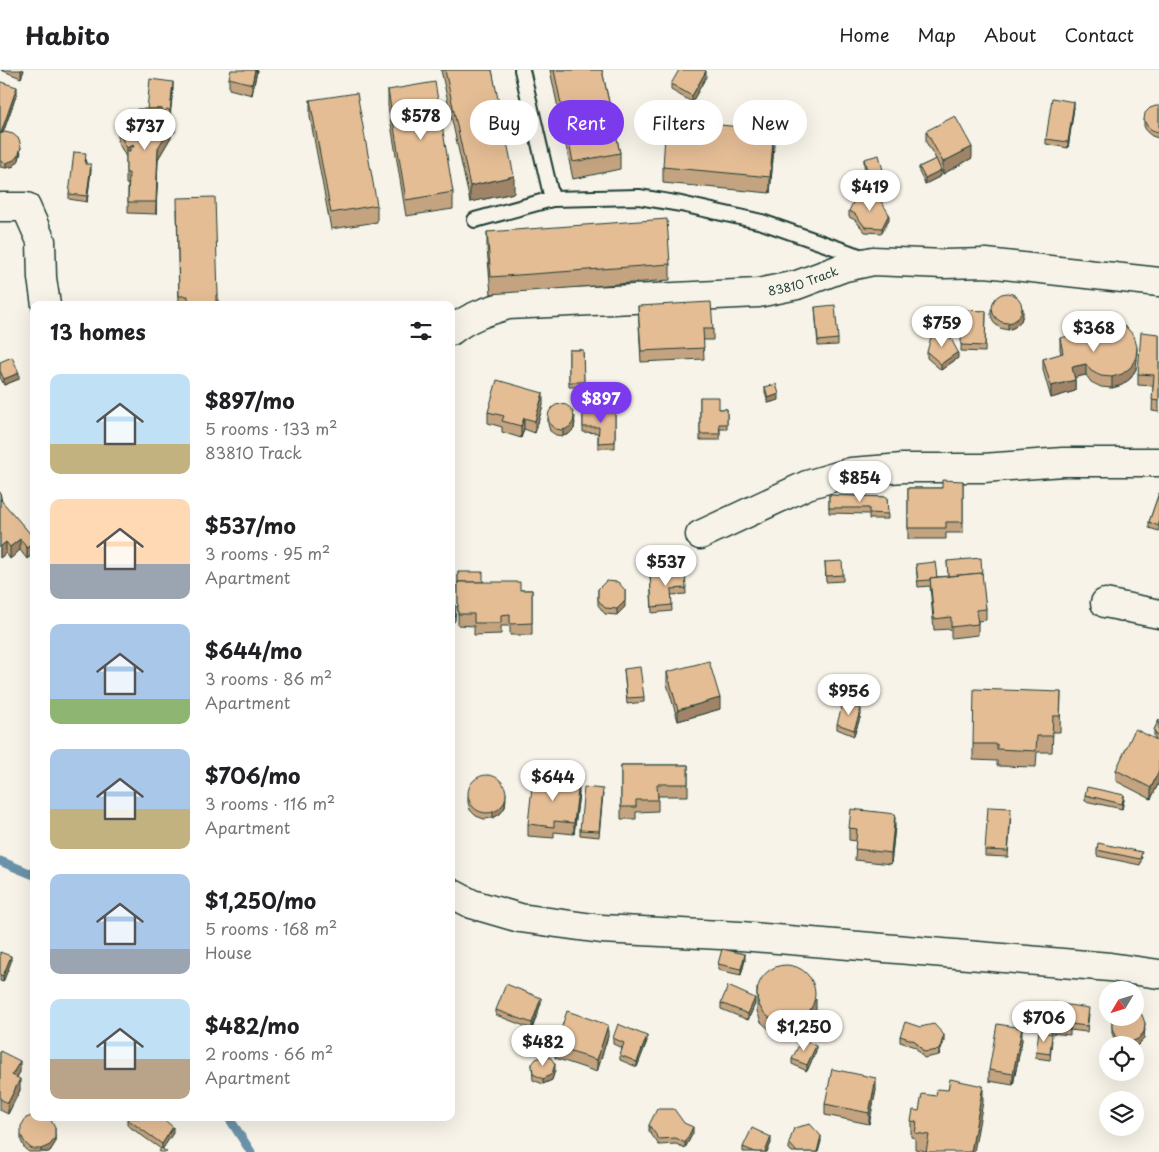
<!DOCTYPE html>
<meta charset="utf-8">
<style>
:root{--surface:#fff;--page:#f2f2f2;--text:#202124;--muted:#757577;--line:#e0e0e0;--accent:#7c3aed}
body{margin:0;font-family:"Playpen Sans",sans-serif;background:var(--page);color:var(--text);height:100vh;display:flex;flex-direction:column;font-size:19px;white-space:nowrap}
*{box-sizing:border-box;margin:0}
p{font-size:16px;color:var(--muted)}
.icon{flex:none;width:28px;height:28px;fill:none;stroke:currentColor;stroke-width:2;stroke-linecap:round;stroke-linejoin:round}
.map{position:relative;flex:1;overflow:hidden}
.sheet{position:absolute;left:30px;top:231px;width:425px;height:820px;display:flex;flex-direction:column;background:var(--surface);border-radius:10px;box-shadow:0 5px 20px #0002}
.sheet>*{flex:none}
.guide{position:absolute;left:470px;top:30px;width:475px;height:45px;display:flex;gap:10px}
.needle{width:32px;rotate:232deg}
.fabs{position:absolute;left:1099px;top:911px;display:grid;gap:10px}
.fabs a{display:grid;place-items:center;width:45px;height:45px;border-radius:50%;background:var(--surface);box-shadow:0 5px 20px #0002;font-size:25px}
.price{position:absolute;translate:-50% -42px;padding:0 11px;border-radius:18px;background:#fff;color:#222;font-size:16px;line-height:32px;filter:drop-shadow(0 1px 2px #0008)}
.price::after{content:'';position:absolute;left:50%;top:30px;width:15px;height:11px;margin-left:-8px;background:inherit;clip-path:polygon(0 0,100% 0,50% 100%)}
.price.selected{background:var(--accent);color:#fff}
ul{padding:0;list-style:none}
li{display:flex;align-items:center;gap:15px;height:125px;padding:0 20px}
li span{display:grid;place-items:center;flex:none;width:140px;height:100px;border-radius:10px;color:#555}
li>.icon{margin-inline-start:auto}
span .icon{width:60px;height:60px;fill:#fffc;stroke-width:1}
li b{font-size:21px}
h2{display:flex;justify-content:space-between;align-items:center;height:60px;padding:0 20px;font-size:21px}
.pill{padding:0 18px;border-radius:22px;background:var(--surface);box-shadow:0 5px 20px #0002;font-size:18px;line-height:45px}
.pill.selected{background:var(--accent);color:#fff}
header{display:flex;align-items:center;gap:30px;box-sizing:border-box;height:70px;padding:0 25px;background:var(--surface);border-bottom:1px solid var(--line)}
header strong{font-size:24px}
nav{display:flex;gap:28px;margin-inline-start:auto;font-size:18px}
.map>svg:first-child{display:block}
.lines{fill:none;stroke-linecap:round;stroke-linejoin:round}
.stream{stroke:#6a92a9;stroke-width:9}
.service-casing{stroke:#1f3d34;stroke-width:18}
.minor-casing{stroke:#1f3d34;stroke-width:31}
.service{stroke:#f7f3e8;stroke-width:14}
.minor{stroke:#f7f3e8;stroke-width:28}
.wall{fill:#c4a380;stroke:#1f3d34}
.shaded-wall{fill:#a08468;stroke:#1f3d34}
.building{fill:#e4bd95;stroke:#1f3d34}
.labels{text-anchor:middle;dominant-baseline:central;stroke-width:4.5;stroke-linejoin:round;paint-order:stroke}
.street-label{font-size:12px;fill:#1f3d34;stroke:#f7f3e8}
</style>
<header>
<strong>Habito</strong>
<nav><a>Home</a><a>Map</a><a>About</a><a>Contact</a></nav>
</header>
<div class="map">
<svg width="1159" height="1082" viewBox="0 0 1159 1082">
<rect width="100%" height="100%" fill="#f7f3e8"/>
<filter id="ink" filterUnits="userSpaceOnUse"><feTurbulence type="fractalNoise" baseFrequency=".02" numOctaves="2"/><feDisplacementMap in="SourceGraphic" scale="10" xChannelSelector="R" yChannelSelector="G"/><feConvolveMatrix kernelMatrix="1 2 1 2 8 2 1 2 1" color-interpolation-filters="sRGB"/></filter>
<g filter="url(#ink)">
<g class="lines">
<g class="stream">
<path d="M0 791 34 805"/>
<path d="M229 1048 251 1082"/>
</g>
<g class="service-casing">
<g id="service">
<path d="M522 0 552 129"/>
<path d="M475 150 552 129 639 127 681 134 762 152 865 188"/>
</g>
</g>
<g class="minor-casing">
<g id="minor">
<path d="M0 137H26L41 171 42 208 46 235"/>
<path id="s1" d="M451 261C468 247 487 241 508 235L758 223 797 215 845 197 873 191 944 194 986 193 1159 212"/>
<path d="M700 465 807 415 851 402 903 398H983L1063 392H1159"/>
<path d="M1105 533 1159 544"/>
<path d="M451 823 472 834 520 848 601 859 741 866 1110 897 1159 904"/>
</g>
</g>
<use href="#service" class="service"/>
<use href="#minor" class="minor"/>
</g>
<g class="wall">
<path d="M1 0H24L21 8Z"/>
<path d="M257 0 252 25 229 19V8Z"/>
<path d="M441 0H492L514 123 470 132Z"/>
<path d="M550 0H602L620 83V99L573 109Z"/>
<path d="M706 7 692 32 671 20V14Z"/>
<path d="M0 15 17 23 3 63 21 82 19 90 14 96 6 98 0 97Z"/>
<path d="M173 18 170 43 175 62 171 64V67L158 89 156 144 128 143V114H126V87L118 72V61L125 57Z"/>
<path d="M388 20 453 122V139L406 146 388 36Z"/>
<path d="M310 30 377 135V152L331 159 310 47Z"/>
<path d="M1159 36V67L1158 68 1152 66 1147 62 1144 56V50Z"/>
<path d="M1074 37 1068 78 1046 74V69Z"/>
<path d="M926 61 972 88 943 104 936 91 941 106 925 114 919 102V97L936 89 926 72Z"/>
<path d="M774 76 770 123 663 113V97Z"/>
<path d="M86 89V94L91 100 87 132 69 129V124Z"/>
<path d="M864 89 885 113 870 117 864 95Z"/>
<path d="M177 139 218 225V235H179Z"/>
<path d="M849 141 889 149 882 163 865 162 855 150 849 147Z"/>
<path d="M487 162 670 194V210L491 224 487 178Z"/>
<path d="M638 236 713 259V270H703L704 289 641 292Z"/>
<path d="M815 237 838 269V275L818 276Z"/>
<path d="M991 239 1023 244 1021 251 1015 257 1008 260 1000 258 994 253 991 245Z"/>
<path d="M962 240 986 241 985 282 961 281Z"/>
<path d="M1159 264V342L1152 341 1153 316 1138 315V304Z"/>
<path d="M1060 268 1137 288 1136 299 1131 308 1122 315 1112 318 1101 317 1091 312 1086 305 1075 307V321L1051 328 1043 300V289L1061 284 1060 279Z"/>
<path d="M569 280H583L584 317H569Z"/>
<path d="M927 282 958 288 941 300 927 288Z"/>
<path d="M0 292 19 309 4 315 0 307Z"/>
<path d="M765 317 779 330 768 333 765 322Z"/>
<path d="M700 327 719 339H727V359H720V370H700Z"/>
<path d="M543 335 535 363 524 359 521 368 502 362V357L488 353V342Z"/>
<path d="M583 340H615V378H598V363L583 362Z"/>
<path d="M548 348 575 352 574 359 569 364 563 366 556 365 550 361 548 354Z"/>
<path d="M963 411V463H946V469H908V418H942Z"/>
<path d="M0 422 2 432 34 468V483L27 489 20 480 10 489 6 483 0 488Z"/>
<path d="M1159 423V461L1149 458V452Z"/>
<path d="M829 425 887 427 888 449H869V444L829 443Z"/>
<path d="M947 491 982 509 986 539V550L978 551V565L951 568V559L934 560 930 516 918 517 916 494 937 507 948 506Z"/>
<path d="M825 492 843 505V511L826 512Z"/>
<path d="M458 502 483 512 520 520H532V565H510V556H501V564L474 565V556L458 555Z"/>
<path d="M685 502 686 524 671 525 672 541 652 543 650 504Z"/>
<path d="M598 519 625 537 617 545 605 544 598 535Z"/>
<path d="M624 599 644 627V632L627 634Z"/>
<path d="M667 602 720 639 678 651 667 614Z"/>
<path d="M1061 622 1060 662H1053L1052 682H1037L1036 697 997 696V691L973 690V674Z"/>
<path d="M861 645 854 666 837 659V654Z"/>
<path d="M1159 650V712L1151 729 1116 711V700L1156 670 1154 666V660Z"/>
<path d="M621 695H688V726H658V741L636 742V749H621Z"/>
<path d="M579 723 574 764 554 762V768L528 766V754Z"/>
<path d="M603 724 599 767 580 765V760Z"/>
<path d="M1085 725 1124 730 1122 739 1085 731Z"/>
<path d="M468 726 506 728 505 737 500 744 493 748 484 749 476 746 470 740 468 732Z"/>
<path d="M1011 744 1008 787 985 786V780Z"/>
<path d="M895 756 891 794 855 790 856 771 849 770V758Z"/>
<path d="M1097 780 1142 787 1140 795 1097 786Z"/>
<path d="M0 882 11 892 3 912 0 911Z"/>
<path d="M745 890 741 905 718 900V894Z"/>
<path d="M757 918 816 941 811 951 803 960 793 964H781L770 960 761 952 757 941Z"/>
<path d="M541 933 532 959 496 945V940Z"/>
<path d="M721 933 755 934 748 950 721 939Z"/>
<path d="M1089 944 1087 962 1070 960V965L1051 963V957Z"/>
<path d="M1112 949 1145 959 1144 968 1138 975H1119L1115 971 1112 963Z"/>
<path d="M608 966 597 1002 555 988V977Z"/>
<path d="M900 966 944 971 939 985 924 988 915 977 900 972Z"/>
<path d="M613 968 647 971 637 997 620 990V985L622 978 613 974Z"/>
<path d="M1022 970 1013 1015 989 1011V1000Z"/>
<path d="M1052 970 1050 990 1036 988V982Z"/>
<path d="M0 981 20 1002 17 1007 20 1020 8 1044 0 1040Z"/>
<path d="M816 981 807 1001 792 994V989Z"/>
<path d="M532 994 555 1000 552 1010 543 1014 533 1010Z"/>
<path d="M876 1020 869 1054 825 1045V1034Z"/>
<path d="M936 1026 983 1032 926 1081 915 1079V1068L911 1067V1051L919 1041Z"/>
<path d="M164 1048V1051L173 1063 162 1079H161L127 1055V1049Z"/>
<path d="M684 1053 693 1063 685 1078 676 1074 659 1075 649 1061V1055Z"/>
<path d="M55 1064V1073L50 1081 48 1082H29L25 1079 21 1071V1065Z"/>
<path d="M821 1071 818 1082H792L789 1079V1073Z"/>
<path d="M771 1073 767 1082H743V1077Z"/>
</g>
<g class="shaded-wall">
<path d="M21 0H24L21 8Z"/>
<path d="M255 0H257L252 25V14Z"/>
<path d="M706 1V7L692 32V26Z"/>
<path d="M173 12V18L170 48V42Z"/>
<path d="M17 17V23L1 68V63Z"/>
<path d="M1074 32V37L1068 78V72Z"/>
<path d="M175 51V62L171 64V67L158 89 156 144 158 78 169 54Z"/>
<path d="M774 60V76L770 123V107Z"/>
<path d="M133 74V86L127 89V78Z"/>
<path d="M21 77 19 90 14 96 6 98V93Z"/>
<path d="M972 77V88L943 104V92Z"/>
<path d="M91 94V100L87 132V126Z"/>
<path d="M941 100V106L925 114V108Z"/>
<path d="M514 106V123L470 132V116Z"/>
<path d="M885 108V113L870 117V111Z"/>
<path d="M889 144V149L882 163V158Z"/>
<path d="M1023 238V244L1021 251 1015 257 1008 260V254Z"/>
<path d="M1137 277V288L1136 299 1131 308 1122 315 1112 318V307Z"/>
<path d="M958 282V288L941 300V294Z"/>
<path d="M1086 294V305L1072 308V297Z"/>
<path d="M19 303V309L4 315V309Z"/>
<path d="M1075 310V321L1051 328V316Z"/>
<path d="M543 323V335L535 363V351Z"/>
<path d="M779 324V330L768 333V328Z"/>
<path d="M575 346 574 359 569 364 563 366V361Z"/>
<path d="M524 348V359L521 368V356Z"/>
<path d="M20 469V480L10 489V477Z"/>
<path d="M6 472V483L0 488V477Z"/>
<path d="M34 472V483L27 489V478Z"/>
<path d="M625 520V537L617 545V539Z"/>
<path d="M456 536 455 551 451 554V548Z"/>
<path d="M720 628V639L678 651V640Z"/>
<path d="M861 639V645L854 666V660Z"/>
<path d="M1159 700V712L1151 729V718Z"/>
<path d="M579 712V723L574 764V753Z"/>
<path d="M506 723 505 737 500 744 493 748V742Z"/>
<path d="M1124 725V730L1122 739V734Z"/>
<path d="M895 744V756L891 794V783Z"/>
<path d="M745 884V890L741 905V899Z"/>
<path d="M11 886V892L3 912V906Z"/>
<path d="M541 928V933L532 959V953Z"/>
<path d="M755 928V934L748 950V944Z"/>
<path d="M816 929V941L811 951 803 960 793 964V953Z"/>
<path d="M1145 953 1144 968 1138 975 1135 976V975H1131V972Z"/>
<path d="M608 955V966L597 1002V990Z"/>
<path d="M1022 958V970L1013 1015V1004Z"/>
<path d="M944 965V971L939 985V980Z"/>
<path d="M647 966V971L637 997V992Z"/>
<path d="M816 976V981L807 1001V995Z"/>
<path d="M20 991V1002L12 1016V1005Z"/>
<path d="M555 994V1000L552 1010 543 1014V1009Z"/>
<path d="M876 1008V1020L869 1054V1043Z"/>
<path d="M20 1009V1020L8 1044V1033Z"/>
<path d="M983 1016V1032L974 1082H971Z"/>
<path d="M173 1057V1063L162 1080V1074Z"/>
<path d="M693 1057V1063L685 1078V1073Z"/>
<path d="M55 1058V1073L50 1081 48 1082H41V1079Z"/>
<path d="M821 1066V1071L818 1082H815Z"/>
<path d="M771 1067V1073L767 1082H765Z"/>
</g>
<g class="building">
<path d="M231 0H255L252 14 229 8Z"/>
<path d="M445 0H492L514 106 470 116Z"/>
<path d="M554 0H602L620 83 573 92Z"/>
<path d="M679 0H704L706 1 692 26 671 14Z"/>
<path d="M150 9 173 12 170 42 168 39 165 41H162V39H147Z"/>
<path d="M1 12 17 17 1 63 0 62V15Z"/>
<path d="M435 12 453 122 406 130 388 20Z"/>
<path d="M357 23 377 135 331 143 310 30Z"/>
<path d="M1052 28 1074 32 1068 72 1046 69Z"/>
<path d="M1156 36H1159V62H1158L1152 60 1147 56 1144 50 1145 43 1150 38Z"/>
<path d="M137 39H162L163 42 168 39 175 51 169 54 171 56 158 78 156 132H128L129 103H126V81H130V77H134L133 74 127 78 118 61 125 57Z"/>
<path d="M955 46 972 77 943 92 926 61Z"/>
<path d="M666 50 774 60 770 107 663 97Z"/>
<path d="M5 62 13 64 19 69 21 77 19 84 14 90 6 93 0 91V64Z"/>
<path d="M74 82 86 83 85 94H91L87 126 69 124Z"/>
<path d="M879 85 885 108 870 111 864 89Z"/>
<path d="M936 89 941 100 925 108 919 97Z"/>
<path d="M856 126 863 129 879 128 889 144 882 158 865 157 855 144 849 141Z"/>
<path d="M215 127 218 225H216V235H188V226H179L177 128Z"/>
<path d="M667 149 670 194 491 207 487 162Z"/>
<circle cx="1007" cy="238" r="15"/>
<path d="M711 232 713 259H703L704 278 641 281 638 236Z"/>
<path d="M835 235 838 269 818 271 815 237Z"/>
<path d="M962 240 986 241 985 276 961 275Z"/>
<path d="M1107 251 1117 252 1127 258 1134 266 1137 277 1136 287 1131 297 1122 304 1112 307 1101 306 1091 301 1086 294 1072 297 1075 310 1051 316 1043 289 1063 283 1060 268 1087 262 1096 254Z"/>
<path d="M1141 262 1159 264V331L1152 330 1154 305 1138 304Z"/>
<path d="M949 265 958 282 941 294 927 282 931 267Z"/>
<path d="M569 280H583L584 312H569Z"/>
<path d="M12 287 19 303 4 309 0 301V292Z"/>
<path d="M497 310 543 323 535 351 524 348 521 356 502 351 504 346 488 342Z"/>
<path d="M776 314 779 324 768 328 765 317Z"/>
<path d="M700 327H719V339H727V354H719L720 364H700Z"/>
<circle cx="561" cy="347" r="13"/>
<path d="M583 340H615V372L598 373 599 357H583Z"/>
<path d="M942 410 963 411V452H946V458H908V418H942Z"/>
<path d="M1159 423V456L1149 452Z"/>
<path d="M829 425 887 427 888 444 869 443V438H829Z"/>
<path d="M0 429 34 468V472L27 478 20 469 10 477 6 472 0 477Z"/>
<path d="M981 488 982 505V503L948 506 947 491Z"/>
<path d="M842 491 843 505 826 506 825 492Z"/>
<path d="M935 492 937 507 930 508V510L918 511 916 494Z"/>
<path d="M458 502H483V512H458V517Z"/>
<path d="M685 502 686 518 671 519 672 535 652 537 650 504Z"/>
<path d="M982 503 986 539 976 540 978 554 951 557V547L934 549 930 508Z"/>
<path d="M606 511 618 512 625 520V531L617 539 605 538 598 530V519Z"/>
<path d="M458 512H520V520H532V553L510 554V544L501 545V553H474V544H458Z"/>
<path d="M451 531 456 536 455 545 451 548Z"/>
<path d="M709 591 720 628 678 640 667 602Z"/>
<path d="M640 597 644 627 627 628 624 599Z"/>
<path d="M974 619 1061 622 1060 646H1053L1052 666H1037L1036 681 997 679V674H973Z"/>
<path d="M843 633 861 639 854 660 837 654Z"/>
<path d="M1159 650V669L1154 660Z"/>
<path d="M1135 659 1159 671V700L1151 718 1116 700Z"/>
<path d="M621 695H688V714H657L658 730H636V737H621Z"/>
<circle cx="487" cy="724" r="19"/>
<path d="M533 707 579 712 574 753 554 751V757L528 754Z"/>
<path d="M584 717 603 719 599 761 580 760Z"/>
<path d="M1087 717 1124 725 1122 734 1085 725Z"/>
<path d="M988 737 1011 738 1008 781 985 780Z"/>
<path d="M851 739 895 744 891 783 855 779 857 759 849 758Z"/>
<path d="M1098 773 1142 782 1140 789 1097 780Z"/>
<path d="M722 879 745 884 741 899 718 894Z"/>
<path d="M0 882 11 886 3 906 0 905Z"/>
<circle cx="786" cy="924" r="29"/>
<path d="M506 914 541 928 532 953 496 940Z"/>
<path d="M728 916 755 928 748 944 721 933Z"/>
<path d="M1054 933 1089 938 1087 956 1070 954V960L1051 957Z"/>
<path d="M567 941 608 955 597 990 555 977Z"/>
<path d="M1135 941 1142 945 1145 953 1144 962 1138 969 1131 972 1122 971 1115 966 1112 958V949L1114 948H1135Z"/>
<path d="M905 952 920 957 934 954 944 965 939 980 924 982 915 971 900 966Z"/>
<path d="M618 954 647 966 637 992 620 985 624 973 613 968Z"/>
<path d="M997 954 1022 958 1013 1004 989 1000Z"/>
<path d="M1039 961 1052 964 1050 984 1036 982Z"/>
<path d="M802 969 816 976 807 995 792 989Z"/>
<path d="M0 981 20 991 12 1005 20 1009 8 1033 0 1029Z"/>
<path d="M544 986 551 988 555 994 552 1004 543 1009 533 1004 532 994 536 989Z"/>
<path d="M832 999 876 1008 869 1043 825 1034Z"/>
<path d="M950 1009 983 1016 971 1082H926L929 1065 915 1063 917 1052 911 1051 913 1040 919 1041 922 1024 936 1026 937 1019 948 1020Z"/>
<path d="M657 1039H674L684 1053 693 1057 685 1073 676 1068 659 1069 649 1055Z"/>
<path d="M34 1045V1048H47L51 1050 55 1058V1068L50 1075 41 1079H32L25 1073 21 1065V1056L26 1048Z"/>
<path d="M128 1048H164L163 1049 173 1057 162 1074 127 1049Z"/>
<path d="M810 1054 821 1066 817 1082H797L789 1073 794 1058Z"/>
<path d="M752 1058 771 1067 765 1082H755L743 1077Z"/>
<path d="M161 1078 167 1082H159Z"/>
</g>
</g>
<g class="labels">
<g class="street-label">
<text stroke="none"><textPath href="#s1" startOffset="360">83810 Track</textPath></text>
</g>
</g>
</svg>
<div class="fabs">
<a><svg class="needle" viewBox="-14 -14 28 28"><path d="M0-13l5 13h-10z" fill="#e53935"/><path d="M0 13l5-13h-10z" fill="#757577"/></svg></a>
<a><svg class="icon" aria-label="locate" viewBox="0 0 24 24"><circle cx="12" cy="12" r="6"/><path d="M12 2v4M12 18v4M2 12h4M18 12h4"/></svg></a>
<a><svg class="icon" aria-label="layers" viewBox="0 0 24 24"><path d="M12 4l9 5-9 5-9-5zM3 14l9 5 9-5"/></svg></a>
</div>
<b class="price" style="left:421px;top:71px">$578</b>
<b class="price" style="left:145px;top:81px">$737</b>
<b class="price" style="left:870px;top:142px">$419</b>
<b class="price" style="left:942px;top:278px">$759</b>
<b class="price" style="left:1094px;top:283px">$368</b>
<b class="price selected" style="left:601px;top:354px">$897</b>
<b class="price" style="left:860px;top:433px">$854</b>
<b class="price" style="left:666px;top:517px">$537</b>
<b class="price" style="left:849px;top:646px">$956</b>
<b class="price" style="left:553px;top:732px">$644</b>
<b class="price" style="left:1044px;top:973px">$706</b>
<b class="price" style="left:804px;top:982px">$1,250</b>
<b class="price" style="left:543px;top:997px">$482</b>
<div class="guide">
<a class="pill">Buy</a>
<a class="pill selected">Rent</a>
<a class="pill">Filters</a>
<a class="pill">New</a>
</div>
<section class="sheet">
<h2>13 homes<svg class="icon" aria-label="filters" viewBox="0 0 24 24"><path d="M4 7h16M4 17h16"/><circle cx="9" cy="7" r="2"/><circle cx="15" cy="17" r="2"/></svg></h2>
<ul>
<li><span style="background:linear-gradient(#bfe0f5 70%,#c2b280 0)"><svg class="icon" aria-label="home" viewBox="0 0 24 24"><path d="M3 11l9-7 9 7M6 9v11h12V9"/></svg></span><div><b>$897/mo</b><p>5 rooms · 133 m²</p><p>83810 Track</p></div></li>
<li><span style="background:linear-gradient(#ffd9b3 65%,#9aa5b1 0)"><svg class="icon" aria-label="home" viewBox="0 0 24 24"><path d="M3 11l9-7 9 7M6 9v11h12V9"/></svg></span><div><b>$537/mo</b><p>3 rooms · 95 m²</p><p>Apartment</p></div></li>
<li><span style="background:linear-gradient(#a9c7e8 75%,#8fb573 0)"><svg class="icon" aria-label="home" viewBox="0 0 24 24"><path d="M3 11l9-7 9 7M6 9v11h12V9"/></svg></span><div><b>$644/mo</b><p>3 rooms · 86 m²</p><p>Apartment</p></div></li>
<li><span style="background:linear-gradient(#a9c7e8 60%,#c2b280 0)"><svg class="icon" aria-label="home" viewBox="0 0 24 24"><path d="M3 11l9-7 9 7M6 9v11h12V9"/></svg></span><div><b>$706/mo</b><p>3 rooms · 116 m²</p><p>Apartment</p></div></li>
<li><span style="background:linear-gradient(#a9c7e8 75%,#9aa5b1 0)"><svg class="icon" aria-label="home" viewBox="0 0 24 24"><path d="M3 11l9-7 9 7M6 9v11h12V9"/></svg></span><div><b>$1,250/mo</b><p>5 rooms · 168 m²</p><p>House</p></div></li>
<li><span style="background:linear-gradient(#bfe0f5 60%,#b9a48a 0)"><svg class="icon" aria-label="home" viewBox="0 0 24 24"><path d="M3 11l9-7 9 7M6 9v11h12V9"/></svg></span><div><b>$482/mo</b><p>2 rooms · 66 m²</p><p>Apartment</p></div></li>
</ul>
</section>
</div>
